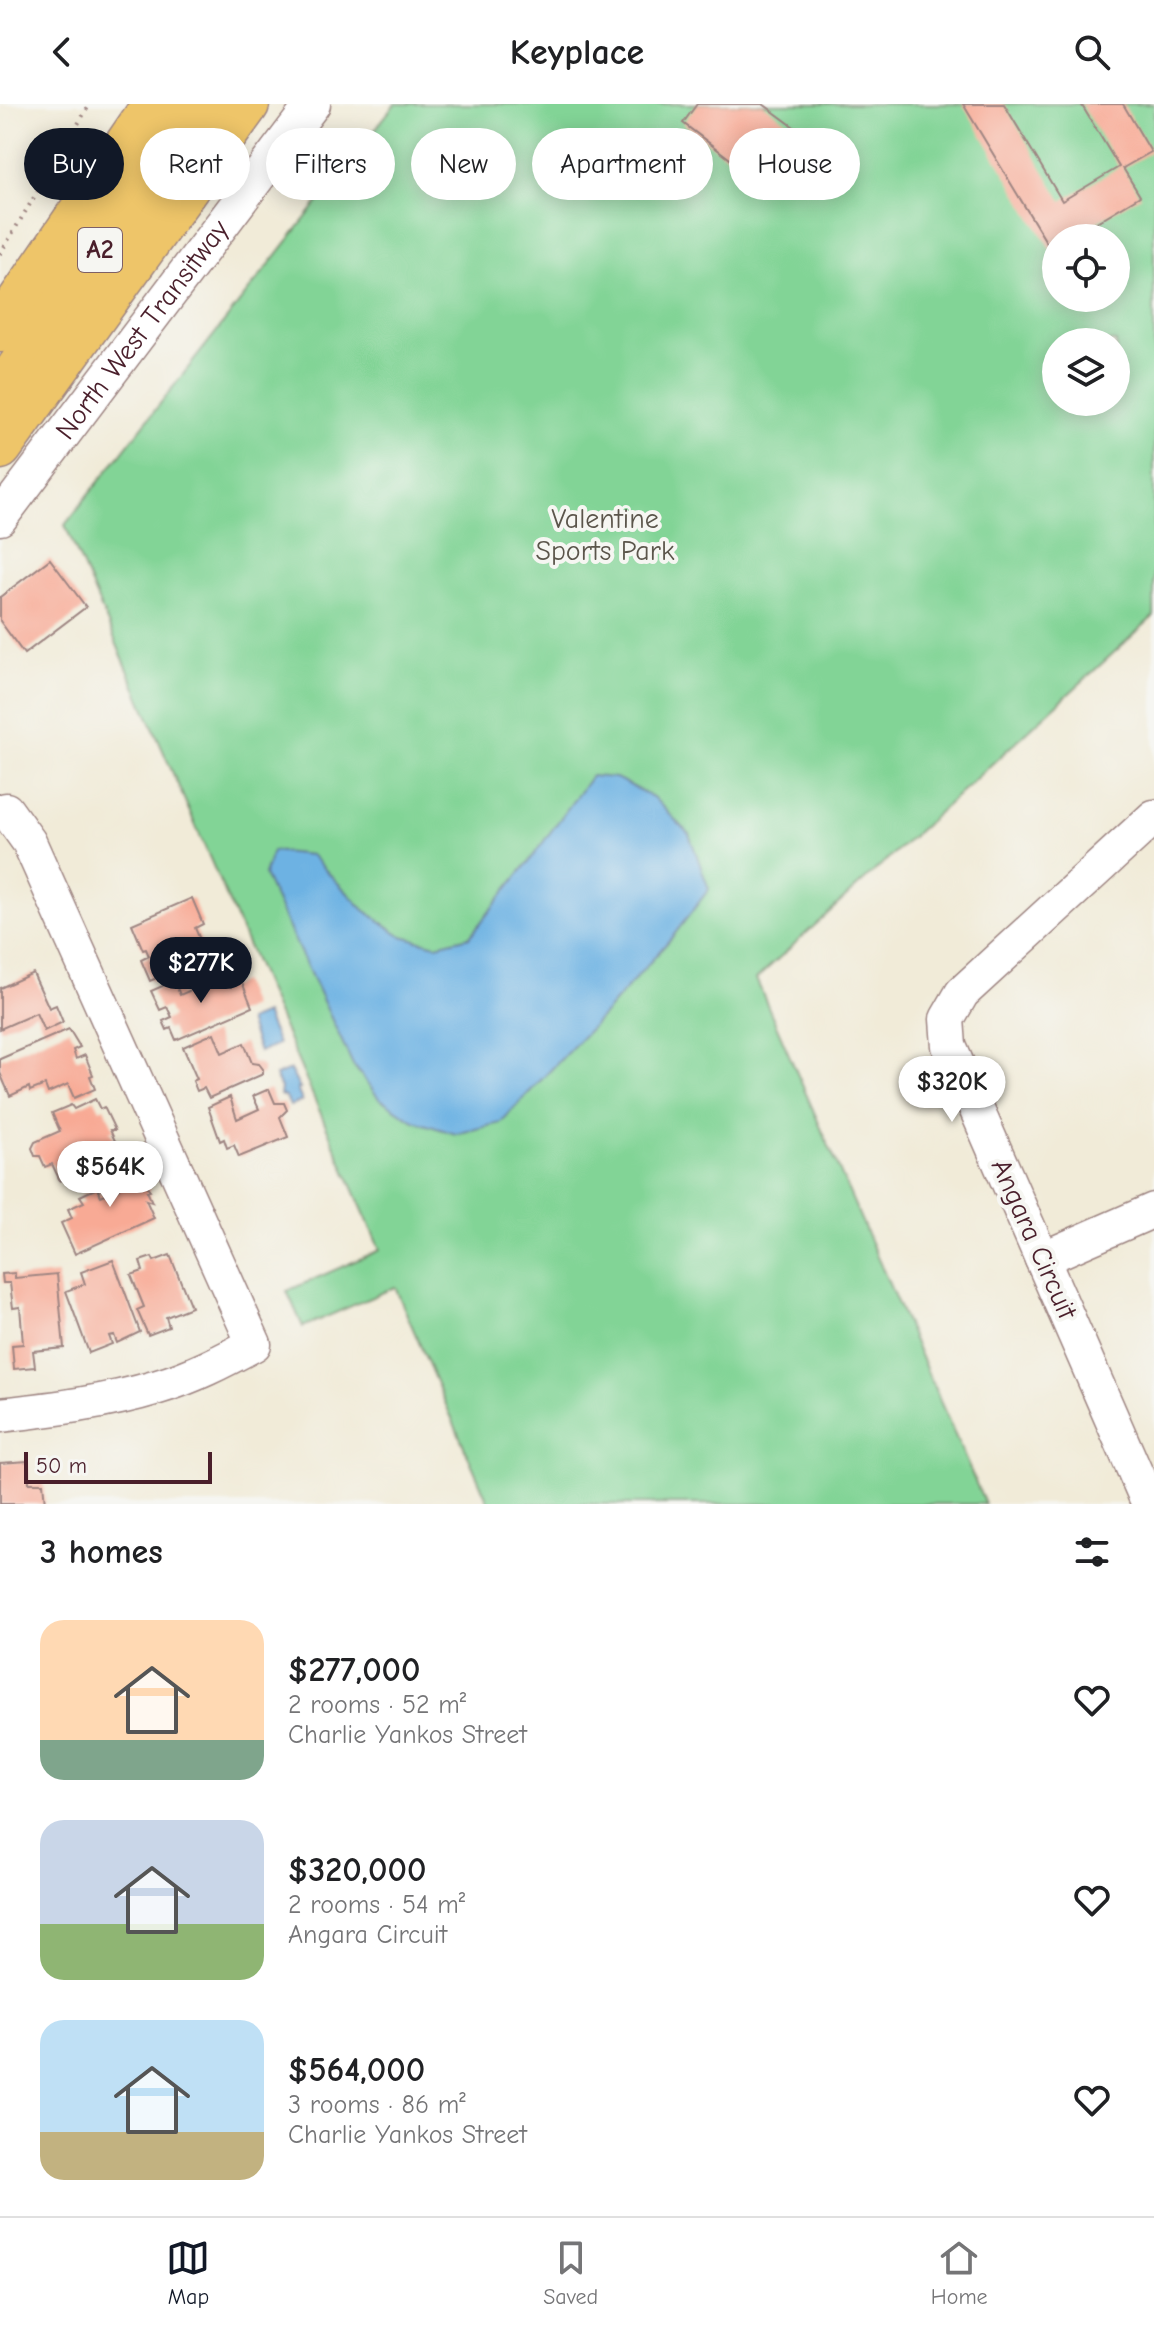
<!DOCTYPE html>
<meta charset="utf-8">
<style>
:root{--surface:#fff;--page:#f6f6f6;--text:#202124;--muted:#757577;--line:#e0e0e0;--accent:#111827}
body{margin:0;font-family:"Comic Neue",sans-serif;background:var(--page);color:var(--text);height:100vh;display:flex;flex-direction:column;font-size:30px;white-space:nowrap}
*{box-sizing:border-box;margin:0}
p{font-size:26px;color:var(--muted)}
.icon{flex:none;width:44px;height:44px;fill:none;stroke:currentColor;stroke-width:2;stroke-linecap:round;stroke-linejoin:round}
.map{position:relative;height:1400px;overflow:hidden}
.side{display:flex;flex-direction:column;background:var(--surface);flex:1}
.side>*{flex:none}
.hud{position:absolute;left:24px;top:24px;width:1106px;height:72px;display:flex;gap:16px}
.tools{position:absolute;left:1042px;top:120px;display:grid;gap:16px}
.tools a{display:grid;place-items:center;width:88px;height:88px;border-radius:50%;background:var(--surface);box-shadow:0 4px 20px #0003;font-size:40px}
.scale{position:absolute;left:24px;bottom:20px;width:188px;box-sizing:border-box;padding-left:8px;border:4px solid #4a1f2b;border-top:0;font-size:22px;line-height:28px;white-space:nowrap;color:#4a1f2b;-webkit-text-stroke:6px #f6f6f2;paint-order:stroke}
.price{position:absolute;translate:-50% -68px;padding:0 18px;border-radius:28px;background:#fff;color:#222;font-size:26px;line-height:52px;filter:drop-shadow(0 2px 4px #0008)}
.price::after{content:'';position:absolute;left:50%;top:48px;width:24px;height:18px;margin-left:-12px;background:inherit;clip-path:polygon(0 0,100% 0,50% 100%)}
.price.selected{background:var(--accent);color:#fff}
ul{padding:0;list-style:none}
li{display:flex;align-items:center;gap:24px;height:200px;padding:0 40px}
li span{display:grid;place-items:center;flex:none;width:224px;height:160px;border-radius:24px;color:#555}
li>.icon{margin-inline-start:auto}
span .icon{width:96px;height:96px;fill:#fffc;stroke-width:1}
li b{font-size:34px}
h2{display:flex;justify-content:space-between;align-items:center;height:96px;padding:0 40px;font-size:34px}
.tag{padding:0 28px;border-radius:36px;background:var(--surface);box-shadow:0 4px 20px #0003;font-size:28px;line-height:72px}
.tag.selected{background:var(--accent);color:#fff}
header{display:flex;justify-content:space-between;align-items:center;height:104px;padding:0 40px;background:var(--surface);font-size:36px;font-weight:600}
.tab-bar{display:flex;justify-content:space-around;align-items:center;height:112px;border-top:2px solid var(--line);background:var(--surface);font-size:22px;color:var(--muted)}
.tab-bar a{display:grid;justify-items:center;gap:4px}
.tab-bar .selected{color:var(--accent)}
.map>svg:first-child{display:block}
.green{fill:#82d496;stroke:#667a60;stroke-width:2;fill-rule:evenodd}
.water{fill:#6db2e3;stroke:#5c6887;stroke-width:2}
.building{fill:#f8aa95}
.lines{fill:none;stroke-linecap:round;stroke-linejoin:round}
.minor-casing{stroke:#9e8582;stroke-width:37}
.highway-casing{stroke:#9e8582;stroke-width:47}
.path{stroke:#9e8582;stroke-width:4;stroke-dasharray:2 6;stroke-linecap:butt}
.minor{stroke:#fff;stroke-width:34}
.highway{stroke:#eec569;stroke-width:44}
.labels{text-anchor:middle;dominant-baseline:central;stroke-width:8;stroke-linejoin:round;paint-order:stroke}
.shield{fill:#f6f6f2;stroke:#7e6067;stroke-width:2}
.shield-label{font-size:26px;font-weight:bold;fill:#4a1f2b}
.street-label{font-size:28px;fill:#4a1f2b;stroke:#f6f6f2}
.park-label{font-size:28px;fill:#5b554b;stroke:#f6f6f2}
</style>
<header><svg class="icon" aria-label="back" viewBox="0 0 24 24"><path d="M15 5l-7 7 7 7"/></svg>Keyplace<svg class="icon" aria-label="search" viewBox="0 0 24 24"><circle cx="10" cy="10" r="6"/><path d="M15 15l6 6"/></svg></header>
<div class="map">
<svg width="1154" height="1400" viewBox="0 0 1154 1400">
<rect width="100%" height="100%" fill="#f6f6f2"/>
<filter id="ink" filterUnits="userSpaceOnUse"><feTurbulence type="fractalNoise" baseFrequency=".0125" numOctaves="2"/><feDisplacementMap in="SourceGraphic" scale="16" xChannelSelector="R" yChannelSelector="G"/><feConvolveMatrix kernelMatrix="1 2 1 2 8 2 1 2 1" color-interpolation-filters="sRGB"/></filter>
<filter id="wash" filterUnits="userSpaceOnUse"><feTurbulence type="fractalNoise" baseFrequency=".006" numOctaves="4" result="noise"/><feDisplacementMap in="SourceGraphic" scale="32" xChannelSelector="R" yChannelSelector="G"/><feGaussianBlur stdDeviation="1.8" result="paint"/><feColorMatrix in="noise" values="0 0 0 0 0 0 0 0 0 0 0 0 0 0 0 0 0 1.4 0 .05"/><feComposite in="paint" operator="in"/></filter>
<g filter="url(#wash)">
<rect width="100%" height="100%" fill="#f1ebd8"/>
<path class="green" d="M395 0H1154V512L756 875 985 1400H489L395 1183 303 1223 287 1187 380 1146 65 421ZM1056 134H1116V194H1056ZM1056 238H1116V298H1056Z"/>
<g class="water">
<path d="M591 672 616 674 653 693 689 730 709 785 673 832 607 907 500 1019 456 1030 414 1017 379 994 353 961 264 771 272 747 311 751 364 806 402 832 436 841 469 833 531 755Z"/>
<path d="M265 910 278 940 259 948 248 917Z"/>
<path d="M290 966 300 985H297L302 997 290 1002 286 993 280 991 281 984 275 972Z"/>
</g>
<g id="blocks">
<g class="building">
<path d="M697 0H763L794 23 755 74 683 19Z"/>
<path d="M963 0H1004L1062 97 1119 63 1081 0H1123L1151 48 1123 64 1140 92 1070 134H1056V142L1051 146Z"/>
<path d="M50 455 86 503 24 550 0 517V493Z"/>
<path d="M192 794 203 820 195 824 207 852 150 877 141 856 149 852 146 845 143 846 132 820Z"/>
<path d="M33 869 49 904 56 901 63 918 44 927 36 909 0 925V884Z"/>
<path d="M209 869 213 880 227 874 231 883 242 878 252 903 176 936 171 924 167 926 163 917 172 913 167 903 160 906 151 887 174 877 180 891 198 883 195 875Z"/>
<path d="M69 925 80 943 73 946 76 955 85 951 93 971 90 972 95 985 74 994 68 980 48 989 45 981 30 987 29 983 10 992 0 969V955Z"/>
<path d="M214 929 222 949 244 939 252 959 259 960 263 965V970L209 994 204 984 197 987 193 977 197 975 183 943Z"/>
<path d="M269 985 275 999H284L287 1006 280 1013 288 1033 239 1053 234 1041 227 1044 224 1035 220 1037 208 1003 230 993 237 1015 259 1005 253 992Z"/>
<path d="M95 995 100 1005 104 1003 115 1026H110L121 1050 60 1077 52 1060 45 1063 40 1052H35L32 1044 35 1038 60 1027 52 1009 71 1001 74 1005Z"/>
<path d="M133 1051 150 1087H147L152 1098 146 1096 154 1114 75 1150 61 1119 72 1114 68 1105 84 1098 80 1092 97 1084 101 1092 119 1084 109 1063Z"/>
<path d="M170 1151 191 1203 166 1213 169 1223 148 1231 137 1206 144 1203 131 1171 143 1167 140 1157 152 1153 154 1157Z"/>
<path d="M113 1156 140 1228 117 1239 114 1231 109 1232 112 1240 89 1249 66 1187 85 1180 81 1168Z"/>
<path d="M15 1169V1174L57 1170 64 1244 33 1247 35 1263 14 1265 12 1241 23 1240 20 1203 13 1204 10 1179H3L2 1170Z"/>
<path d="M28 1357 29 1379H43L45 1400H0V1359Z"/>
</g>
</g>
</g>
<g filter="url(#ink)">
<use href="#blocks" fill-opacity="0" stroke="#9e8582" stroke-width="2"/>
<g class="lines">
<g class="minor-casing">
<g id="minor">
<path id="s1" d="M0 414 313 0"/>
<path d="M1042 1155 1154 1106"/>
<path d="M0 1311C53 1305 106 1299 158 1283 192 1273 223 1257 254 1240L29 738 6 706"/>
<path d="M1149 1400 949 942 947 915 962 889 1154 713"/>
</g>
</g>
<g class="highway-casing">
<g id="highway">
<path d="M0 226 155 0"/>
<path d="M0 292 201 0"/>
<path d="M0 343 247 0"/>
</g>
</g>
<path class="path" d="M0 150 90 0"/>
<use href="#minor" class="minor"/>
<use href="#highway" class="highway"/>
</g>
</g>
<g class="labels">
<rect class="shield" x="78" y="124" width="44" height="44" rx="6"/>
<g class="shield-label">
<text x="100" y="146">A2</text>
</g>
<g class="street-label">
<text stroke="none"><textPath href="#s1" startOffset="236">North West Transitway</textPath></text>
<text transform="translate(1034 1135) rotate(66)">Angara Circuit</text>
</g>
<g class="park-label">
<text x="605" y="415">Valentine<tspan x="605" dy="32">Sports Park</tspan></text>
</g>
</g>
</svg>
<div class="tools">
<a><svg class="icon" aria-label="locate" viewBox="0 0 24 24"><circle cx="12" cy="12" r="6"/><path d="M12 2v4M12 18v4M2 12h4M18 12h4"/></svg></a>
<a><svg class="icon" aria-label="layers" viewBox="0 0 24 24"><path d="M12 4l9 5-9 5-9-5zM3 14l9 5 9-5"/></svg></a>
</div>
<div class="scale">50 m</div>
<b class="price selected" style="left:201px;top:901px">$277K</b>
<b class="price" style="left:952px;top:1020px">$320K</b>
<b class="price" style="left:110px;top:1105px">$564K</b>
<div class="hud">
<a class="tag selected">Buy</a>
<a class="tag">Rent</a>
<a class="tag">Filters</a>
<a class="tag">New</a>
<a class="tag">Apartment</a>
<a class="tag">House</a>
</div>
</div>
<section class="side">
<h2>3 homes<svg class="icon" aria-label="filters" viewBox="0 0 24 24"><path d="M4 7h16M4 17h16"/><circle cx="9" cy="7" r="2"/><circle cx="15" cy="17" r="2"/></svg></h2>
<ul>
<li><span style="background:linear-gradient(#ffd9b3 75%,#7fa58c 0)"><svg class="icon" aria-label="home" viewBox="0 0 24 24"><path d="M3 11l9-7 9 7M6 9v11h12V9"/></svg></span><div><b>$277,000</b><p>2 rooms · 52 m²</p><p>Charlie Yankos Street</p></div><svg class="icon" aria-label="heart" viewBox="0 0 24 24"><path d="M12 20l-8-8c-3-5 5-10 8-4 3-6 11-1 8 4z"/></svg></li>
<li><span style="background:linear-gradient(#c9d6e8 65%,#8fb573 0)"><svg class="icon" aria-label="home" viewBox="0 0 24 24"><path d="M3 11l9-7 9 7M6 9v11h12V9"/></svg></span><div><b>$320,000</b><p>2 rooms · 54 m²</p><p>Angara Circuit</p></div><svg class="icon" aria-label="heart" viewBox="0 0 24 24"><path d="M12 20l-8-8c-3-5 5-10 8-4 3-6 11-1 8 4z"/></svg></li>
<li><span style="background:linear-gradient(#bfe0f5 70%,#c2b280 0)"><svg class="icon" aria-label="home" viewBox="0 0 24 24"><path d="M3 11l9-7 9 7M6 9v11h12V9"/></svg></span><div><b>$564,000</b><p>3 rooms · 86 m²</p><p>Charlie Yankos Street</p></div><svg class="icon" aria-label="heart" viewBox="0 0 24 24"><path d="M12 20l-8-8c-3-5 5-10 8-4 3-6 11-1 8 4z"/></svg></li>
</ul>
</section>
<nav class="tab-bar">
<a class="selected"><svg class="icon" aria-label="map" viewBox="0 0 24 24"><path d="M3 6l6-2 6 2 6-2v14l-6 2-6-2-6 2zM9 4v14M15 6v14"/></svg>Map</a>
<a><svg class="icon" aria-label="saved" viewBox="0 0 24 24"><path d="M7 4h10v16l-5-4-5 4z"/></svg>Saved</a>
<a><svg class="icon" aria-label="home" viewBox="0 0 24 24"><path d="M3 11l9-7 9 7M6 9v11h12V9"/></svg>Home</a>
</nav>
